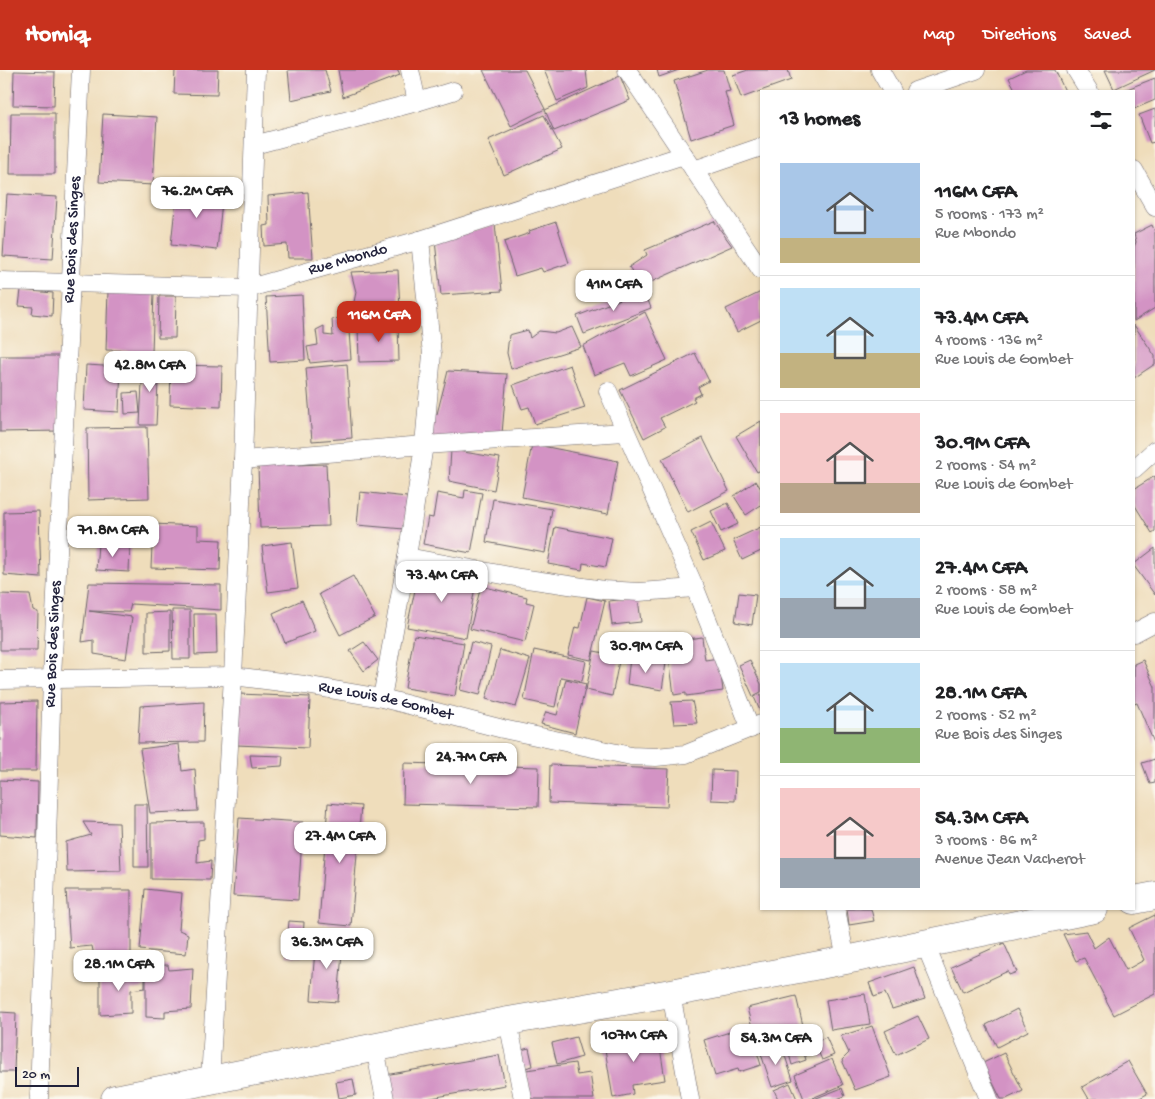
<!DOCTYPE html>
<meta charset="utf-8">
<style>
:root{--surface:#fff;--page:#f2f2f2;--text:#202124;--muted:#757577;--line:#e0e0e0;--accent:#c8321e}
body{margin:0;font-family:"Gochi Hand",sans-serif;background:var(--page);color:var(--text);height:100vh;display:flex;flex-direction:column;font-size:19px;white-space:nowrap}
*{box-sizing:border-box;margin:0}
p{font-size:16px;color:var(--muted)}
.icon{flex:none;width:28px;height:28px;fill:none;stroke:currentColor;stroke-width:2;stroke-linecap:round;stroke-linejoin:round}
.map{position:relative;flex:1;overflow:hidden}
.side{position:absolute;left:760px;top:20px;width:375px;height:820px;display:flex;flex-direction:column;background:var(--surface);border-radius:0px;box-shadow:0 1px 4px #0004}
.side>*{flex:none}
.scale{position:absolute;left:15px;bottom:12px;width:64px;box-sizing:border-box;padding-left:5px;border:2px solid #22223b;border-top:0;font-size:14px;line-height:18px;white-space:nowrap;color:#22223b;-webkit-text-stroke:4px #fbf7ec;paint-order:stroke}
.price{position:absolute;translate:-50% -42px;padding:0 11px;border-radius:10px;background:#fff;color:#222;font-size:16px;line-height:32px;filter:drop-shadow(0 1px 2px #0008)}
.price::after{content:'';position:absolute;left:50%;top:30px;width:15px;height:11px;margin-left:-8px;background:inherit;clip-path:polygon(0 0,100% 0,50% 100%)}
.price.on{background:var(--accent);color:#fff}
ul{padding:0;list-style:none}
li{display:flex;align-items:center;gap:15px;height:125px;padding:0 20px}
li+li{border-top:1px solid var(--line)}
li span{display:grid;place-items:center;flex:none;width:140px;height:100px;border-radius:0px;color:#555}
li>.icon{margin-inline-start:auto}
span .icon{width:60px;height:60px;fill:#fffc;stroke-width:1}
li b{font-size:21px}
h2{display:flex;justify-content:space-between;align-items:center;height:60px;padding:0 20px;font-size:21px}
header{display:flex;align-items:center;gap:30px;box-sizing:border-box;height:70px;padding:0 25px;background:var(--accent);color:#fff}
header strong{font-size:24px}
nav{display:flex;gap:28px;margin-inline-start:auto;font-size:18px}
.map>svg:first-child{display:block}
.building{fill:#d393c4}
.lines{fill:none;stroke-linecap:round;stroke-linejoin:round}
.minor-casing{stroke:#6a6368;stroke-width:19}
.trunk-casing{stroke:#6a6368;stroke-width:29}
.minor{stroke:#fff;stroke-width:18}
.trunk{stroke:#fff;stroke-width:28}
.labels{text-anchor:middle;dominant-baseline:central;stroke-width:5;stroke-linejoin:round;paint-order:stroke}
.street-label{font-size:16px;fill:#22223b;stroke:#fbf7ec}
</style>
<header>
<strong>Homiq</strong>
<nav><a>Map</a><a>Directions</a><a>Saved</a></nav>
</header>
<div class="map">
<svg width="1155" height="1029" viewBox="0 0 1155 1029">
<rect width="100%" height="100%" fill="#fbf7ec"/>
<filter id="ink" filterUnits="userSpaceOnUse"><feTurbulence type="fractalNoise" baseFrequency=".02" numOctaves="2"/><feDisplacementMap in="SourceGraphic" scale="10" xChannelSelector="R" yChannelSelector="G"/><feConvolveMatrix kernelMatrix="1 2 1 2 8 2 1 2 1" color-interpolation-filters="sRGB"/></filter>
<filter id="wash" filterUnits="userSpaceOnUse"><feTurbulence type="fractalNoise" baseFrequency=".0096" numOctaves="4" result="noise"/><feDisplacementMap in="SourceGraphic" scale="20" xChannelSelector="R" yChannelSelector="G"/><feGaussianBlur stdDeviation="1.12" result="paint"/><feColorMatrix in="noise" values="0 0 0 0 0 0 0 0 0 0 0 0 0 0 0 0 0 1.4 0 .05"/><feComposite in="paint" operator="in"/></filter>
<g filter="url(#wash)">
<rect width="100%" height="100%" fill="#efddbb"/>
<g id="blocks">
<g class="building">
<path d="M175 0H218L217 25 174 24Z"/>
<path d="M288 0H325L331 21 291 30Z"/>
<path d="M338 0H398L400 5 343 27Z"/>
<path d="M483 0H525L545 39 511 56Z"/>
<path d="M544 0H586L588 18 557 31Z"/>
<path d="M657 0H679L659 7Z"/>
<path d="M708 0H724L730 21 725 22 734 55 691 69 674 11Z"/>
<path d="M748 0H788L791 10 741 28 733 5Z"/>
<path d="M1026 0H1055L1065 21H1016L1009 8Z"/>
<path d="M1105 0H1155L1114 19Z"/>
<path d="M14 1 55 2 54 36 13 35Z"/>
<path d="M620 6 630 30 554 61 545 40Z"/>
<path d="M1155 8V30L1134 39V21H1122Z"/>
<path d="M1155 39V72L1150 73 1139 45Z"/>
<path d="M11 43H55V104H10Z"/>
<path d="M103 44 157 47 153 115 99 112Z"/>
<path d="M544 45 562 79 504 105 488 70Z"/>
<path d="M177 118 223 122 217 180 171 175Z"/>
<path d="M308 122 313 188H288L287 174 264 176 263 156 269 155 268 126Z"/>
<path d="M7 124 57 127 53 189 3 186Z"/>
<path d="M714 151 732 176 642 216 629 197 647 185 645 180Z"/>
<path d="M556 152 569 193 543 202 541 198 515 206 504 172 530 163 529 161Z"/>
<path d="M495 154 502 221 441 225 435 171Z"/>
<path d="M1152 155 1155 162V238L1134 251V177L1136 172 1134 164Z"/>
<path d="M398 200 400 240 352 242 356 222 351 202Z"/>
<path d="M21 220 53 223 52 246 32 244 33 237 19 236Z"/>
<path d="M644 220 651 238 584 264 577 246Z"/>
<path d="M108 221 154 223 152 282 106 280Z"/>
<path d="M761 222V250L737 262 726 239Z"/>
<path d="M302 225 305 290 270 292 266 227Z"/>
<path d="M159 226H176L175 268H158Z"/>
<path d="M645 242 667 290 631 306 625 293 594 305 583 276Z"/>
<path d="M348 247 351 289 310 293 307 277 318 275 316 260 324 256V265L333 266 332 249Z"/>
<path d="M398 253 399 291 359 292 358 255Z"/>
<path d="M1134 255 1155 286V294L1134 308Z"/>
<path d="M572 257 581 277 511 299 507 283 509 265 528 260 530 268 539 261 556 263Z"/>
<path d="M695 283 709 311 698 317 701 324 693 328 695 331 660 348 665 357 644 368 620 320Z"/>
<path d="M0 286H59V361L0 362Z"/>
<path d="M143 291H159L156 355H140Z"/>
<path d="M347 294 352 368 312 371 306 298Z"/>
<path d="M86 295 121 297 119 342 84 340Z"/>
<path d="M171 295 222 296 221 337 170 335Z"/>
<path d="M570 295 585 338 535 354 529 337 522 339 513 315Z"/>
<path d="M448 301 507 304 502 364 431 369 432 346 437 344Z"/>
<path d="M138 322 140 343 125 344 124 323Z"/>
<path d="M761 351V400L757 402 736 366Z"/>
<path d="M147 357 149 428 88 430 87 358Z"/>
<path d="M703 368 729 421 688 442 662 389Z"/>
<path d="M532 374 618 391 608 444 522 427Z"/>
<path d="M451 380 500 388 494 420 449 411Z"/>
<path d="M326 394 329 456 260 458 258 396Z"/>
<path d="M1155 406V461L1152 463 1134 434V419Z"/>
<path d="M756 411 761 419V435L746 445 734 426Z"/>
<path d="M465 420 482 423 471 483 423 474 428 447 433 448 437 423 464 428Z"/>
<path d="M360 422 407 427 404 459 357 455Z"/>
<path d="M493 429 552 439 545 483 486 472Z"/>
<path d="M728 433 738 454 721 462 711 441Z"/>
<path d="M39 441 41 508 4 505V442Z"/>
<path d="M711 452 725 481 704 490 691 462Z"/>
<path d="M153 454 198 456V469L221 470 220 500 151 498Z"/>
<path d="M555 457 612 468 606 497 583 493 582 500 548 494Z"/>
<path d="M761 457V481L742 490 733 470Z"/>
<path d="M292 472 298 518 268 522 262 476Z"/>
<path d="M98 474 130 476 129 502 96 500Z"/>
<path d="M1155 478V525L1134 496V494Z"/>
<path d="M420 497 476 511 466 568 407 557Z"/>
<path d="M353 506 375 547 340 565 319 524Z"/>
<path d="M89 513 221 515V540L131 534 129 542 89 541 132 547 126 589 94 584V570L82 572Z"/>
<path d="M481 516 527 527 526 532 534 534 525 572 470 559Z"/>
<path d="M739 523 756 525 752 555 735 552Z"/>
<path d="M0 524 30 525 33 540 38 542 37 580H0Z"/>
<path d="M587 527 605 531 591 590 568 585 575 557 580 558Z"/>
<path d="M638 528 641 552 612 555 609 531Z"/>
<path d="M302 530 315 561 285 573 273 543Z"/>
<path d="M172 540H190V589H173Z"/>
<path d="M170 542V581L146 582V543Z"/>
<path d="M194 544H216L217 584 195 585Z"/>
<path d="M414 565 464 573 455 626 405 618Z"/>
<path d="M702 567 705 590 719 588 723 621 686 626V623L674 625 667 572Z"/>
<path d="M364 572 378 590 364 601 350 581Z"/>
<path d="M471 572 491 577 480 625 460 620Z"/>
<path d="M500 580 530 589 516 637 486 629Z"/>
<path d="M534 580 586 591 582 611 561 607 555 637 524 630Z"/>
<path d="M594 581 620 586 612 626 586 620Z"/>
<path d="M630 588 666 593 662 620 627 614Z"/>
<path d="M750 590 761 614V622L753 626 739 595Z"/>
<path d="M1143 590 1155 617V675L1137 633 1134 634V594Z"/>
<path d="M566 609 586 614 575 663 541 654 546 642 557 645Z"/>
<path d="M239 624 310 627 308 678 236 675Z"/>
<path d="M761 624V643L754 627Z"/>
<path d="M37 631 36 701H0V632Z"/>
<path d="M692 631 697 653 674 654 671 632Z"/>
<path d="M204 632 203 672 138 673 140 636Z"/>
<path d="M179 674 182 701 195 699 198 741 150 743 140 679Z"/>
<path d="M250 685 283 686 282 696 252 698Z"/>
<path d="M1155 689V713L1150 714 1142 693Z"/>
<path d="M404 693 539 697 538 737 403 734Z"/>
<path d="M550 695 669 699 667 737 549 733Z"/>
<path d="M712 700 736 701 735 731 711 730Z"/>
<path d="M0 710 38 712 37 768 0 765Z"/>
<path d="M328 733 361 736 351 856 319 853Z"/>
<path d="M134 734H147L148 797H134Z"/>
<path d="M239 748 303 752 298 830 233 826Z"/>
<path d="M83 752 119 753 121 801 67 802 66 772 91 765Z"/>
<path d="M204 752V769L198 770 197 793 211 791 210 810 151 809V753Z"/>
<path d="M145 819 182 823 179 860 188 864 186 884 140 880Z"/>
<path d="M66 820H131V894L96 896 92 876 70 878Z"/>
<path d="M847 839H871L874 851 849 855Z"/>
<path d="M1155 845V924L1114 945 1084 888 1076 891 1063 864 1086 861 1094 878 1109 867 1126 900 1144 890 1129 858Z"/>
<path d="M289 851 304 852 302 887 286 886Z"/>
<path d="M316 867 343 870 338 932 311 930Z"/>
<path d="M1004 873 1017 902 1009 905 1008 901 963 922 951 897Z"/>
<path d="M168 895 169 900 193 898 191 939 165 941V948L146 947V896Z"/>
<path d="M914 897 925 929 892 939 885 923 874 927 869 913Z"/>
<path d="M145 901V918L131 920V943L100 945V907Z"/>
<path d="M865 924 870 954 831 960 826 930Z"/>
<path d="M796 926 805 964 757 976 747 938Z"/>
<path d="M1017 939 1028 961 997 977 986 955Z"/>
<path d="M0 942 16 943 14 1002H0Z"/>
<path d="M918 946 929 969 896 985 885 961Z"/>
<path d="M749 956 761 995 739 1002 738 999 715 1006 704 970Z"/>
<path d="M872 956 891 1007 855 1020 842 990 849 983 841 966Z"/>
<path d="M658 964 665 1010 632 1015 633 1024 613 1028 604 973Z"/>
<path d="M576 967 582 987 557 994 552 973Z"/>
<path d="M826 967 834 985 822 990 814 972Z"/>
<path d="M781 974 793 1010 772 1017 760 981Z"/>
<path d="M529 978 533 996 521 999 517 981Z"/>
<path d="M803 980 806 990 792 995 789 984Z"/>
<path d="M1004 983 1023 1021 1006 1029H1001L983 993Z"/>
<path d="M499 985 505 1015 425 1029H389L385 1005Z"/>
<path d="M832 989 843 1015 810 1029H804L795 1005Z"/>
<path d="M1128 991 1147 1024 1138 1029H1089L1082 1017Z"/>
<path d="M575 993 577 1005 590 1003 594 1029H531L526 1000Z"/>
<path d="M353 1009 356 1025 339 1028 336 1012Z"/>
<path d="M790 1013 797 1029H778L774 1020Z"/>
<path d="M842 1018 845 1026 837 1029H814Z"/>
</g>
</g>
</g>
<g filter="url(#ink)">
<use href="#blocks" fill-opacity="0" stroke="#6a6368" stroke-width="1"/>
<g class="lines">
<g class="minor-casing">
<g id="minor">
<path d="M410 0 417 32"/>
<path d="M627 0 761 200"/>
<path d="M880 0 892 21"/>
<path d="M1076 0 1089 21"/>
<path d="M915 21 976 0"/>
<path d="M254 75 417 32 453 21"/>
<path d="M694 100 761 77"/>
<path d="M1134 100 1155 137"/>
<path id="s1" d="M0 211 249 218 420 170 684 85"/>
<path d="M608 321 695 518 751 659"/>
<path d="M243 390 424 375 625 362"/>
<path d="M1134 399 1155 380"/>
<path d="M407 487 520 508 604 520 639 522 695 518"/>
<path d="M1134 563 1155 552"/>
<path id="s2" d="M0 610 233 606 305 615 382 628 503 659 631 686 656 687 686 684 761 654"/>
<path d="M382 628 407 487 424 375 432 284 420 170"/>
<path d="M836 839 846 890"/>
<path d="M925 874 989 1029"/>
<path d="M671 923 690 1029"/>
<path d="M508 951 523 1029"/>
<path d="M375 978 385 1029"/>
<path d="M210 1011 233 606 243 390 256 0"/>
<path id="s3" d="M39 1029 52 608 81 0"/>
</g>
</g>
<g class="trunk-casing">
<g id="trunk">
<path d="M1134 830 1155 826"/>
<path d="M115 1029 508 951 671 923 846 890 1094 839"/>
</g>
</g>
<use href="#minor" class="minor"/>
<use href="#trunk" class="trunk"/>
</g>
</g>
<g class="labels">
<g class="street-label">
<text stroke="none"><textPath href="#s3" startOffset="860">Rue Bois des Singes</textPath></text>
<text stroke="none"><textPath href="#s1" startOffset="352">Rue Mbondo</textPath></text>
<text stroke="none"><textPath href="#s3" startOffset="455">Rue Bois des Singes</textPath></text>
<text stroke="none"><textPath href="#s2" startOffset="388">Rue Louis de Gombet</textPath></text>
</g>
</g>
</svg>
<div class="scale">20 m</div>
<b class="price" style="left:197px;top:149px">76.2M CFA</b>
<b class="price" style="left:614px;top:242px">41M CFA</b>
<b class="price on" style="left:379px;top:273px">116M CFA</b>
<b class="price" style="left:150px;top:323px">42.8M CFA</b>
<b class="price" style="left:113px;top:488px">71.8M CFA</b>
<b class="price" style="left:442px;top:533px">73.4M CFA</b>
<b class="price" style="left:646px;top:604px">30.9M CFA</b>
<b class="price" style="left:471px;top:715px">24.7M CFA</b>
<b class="price" style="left:340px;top:794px">27.4M CFA</b>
<b class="price" style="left:327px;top:900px">36.3M CFA</b>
<b class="price" style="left:119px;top:922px">28.1M CFA</b>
<b class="price" style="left:634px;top:993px">107M CFA</b>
<b class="price" style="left:776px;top:996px">54.3M CFA</b>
<section class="side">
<h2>13 homes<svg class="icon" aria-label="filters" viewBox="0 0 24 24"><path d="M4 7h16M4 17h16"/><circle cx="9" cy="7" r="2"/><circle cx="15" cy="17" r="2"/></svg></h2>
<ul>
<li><span style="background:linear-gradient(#a9c7e8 75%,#c2b280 0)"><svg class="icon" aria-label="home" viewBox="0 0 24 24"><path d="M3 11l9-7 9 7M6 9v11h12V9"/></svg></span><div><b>116M CFA</b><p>5 rooms · 173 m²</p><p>Rue Mbondo</p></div></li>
<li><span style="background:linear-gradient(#bfe0f5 65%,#c2b280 0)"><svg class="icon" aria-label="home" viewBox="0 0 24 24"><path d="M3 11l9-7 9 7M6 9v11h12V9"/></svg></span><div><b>73.4M CFA</b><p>4 rooms · 136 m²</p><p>Rue Louis de Gombet</p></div></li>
<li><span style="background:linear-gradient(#f6c9c9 70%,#b9a48a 0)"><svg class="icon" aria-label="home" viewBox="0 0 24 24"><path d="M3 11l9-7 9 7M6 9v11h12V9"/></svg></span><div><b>30.9M CFA</b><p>2 rooms · 54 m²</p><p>Rue Louis de Gombet</p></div></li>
<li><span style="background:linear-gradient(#bfe0f5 60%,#9aa5b1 0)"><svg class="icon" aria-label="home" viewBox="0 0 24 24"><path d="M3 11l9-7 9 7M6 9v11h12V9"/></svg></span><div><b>27.4M CFA</b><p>2 rooms · 58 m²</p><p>Rue Louis de Gombet</p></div></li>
<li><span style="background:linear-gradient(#bfe0f5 65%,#8fb573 0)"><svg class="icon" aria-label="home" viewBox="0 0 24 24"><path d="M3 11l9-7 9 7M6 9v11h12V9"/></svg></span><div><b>28.1M CFA</b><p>2 rooms · 52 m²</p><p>Rue Bois des Singes</p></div></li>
<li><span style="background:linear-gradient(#f6c9c9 70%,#9aa5b1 0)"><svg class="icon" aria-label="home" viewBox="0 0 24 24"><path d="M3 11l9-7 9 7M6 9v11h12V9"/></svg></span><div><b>54.3M CFA</b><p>3 rooms · 86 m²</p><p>Avenue Jean Vacherot</p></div></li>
</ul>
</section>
</div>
